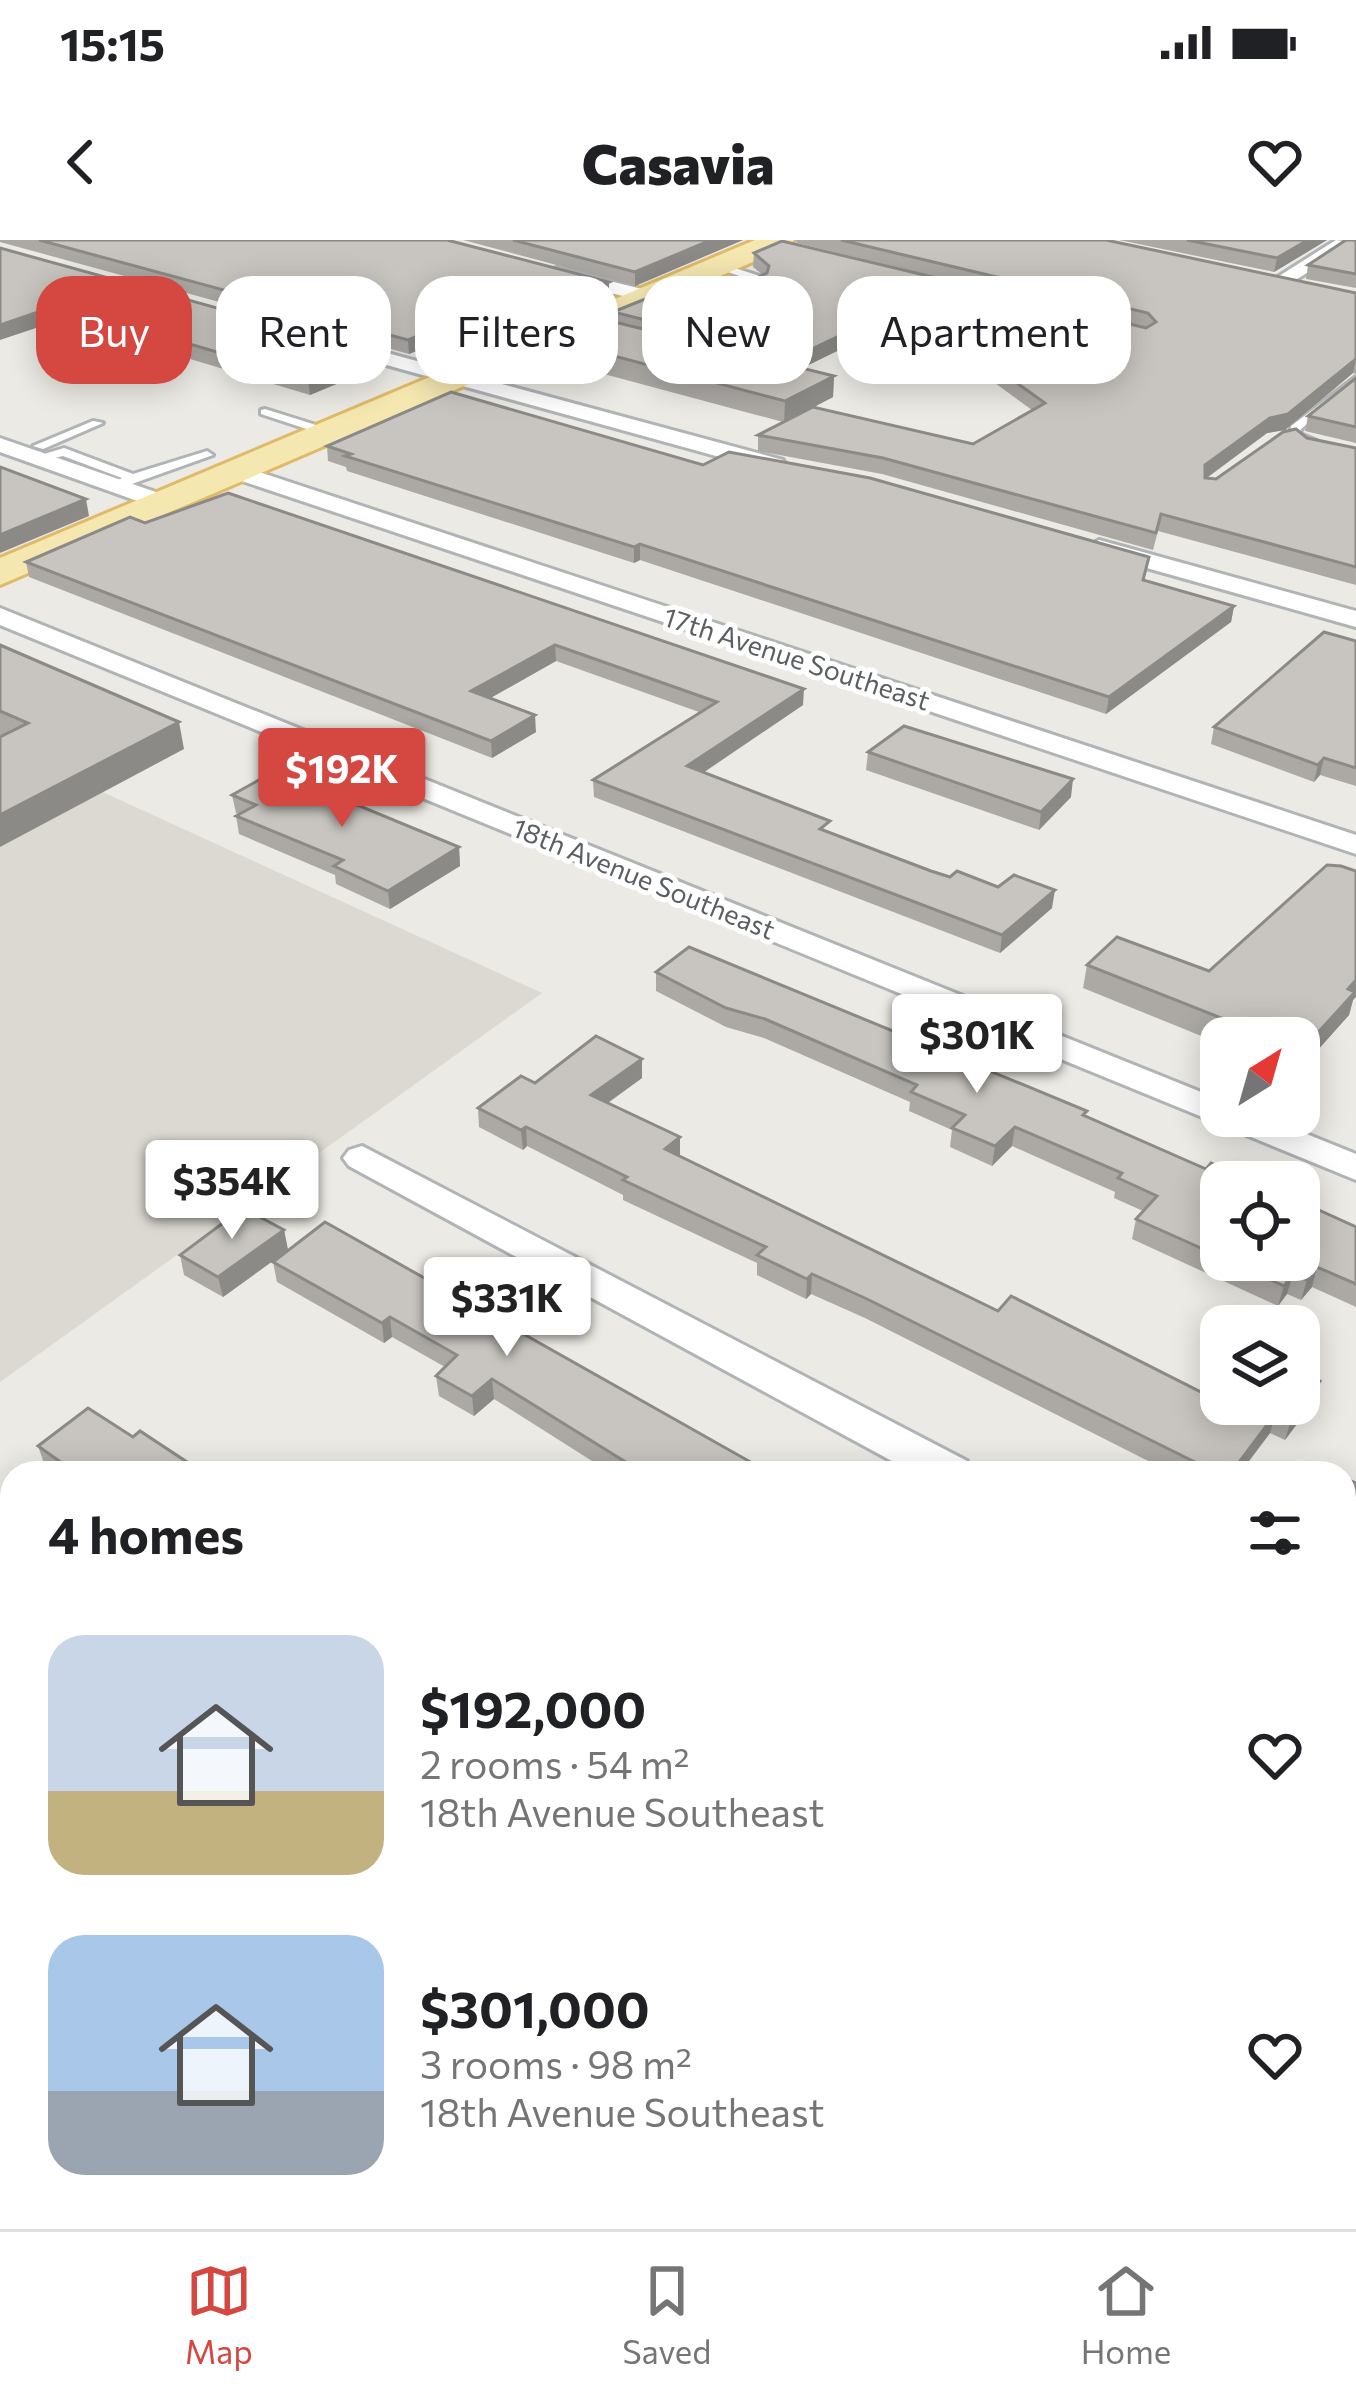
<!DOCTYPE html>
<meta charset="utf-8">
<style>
:root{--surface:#fff;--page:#f2f2f2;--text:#202124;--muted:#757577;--line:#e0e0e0;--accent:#d54741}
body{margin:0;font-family:Commissioner,sans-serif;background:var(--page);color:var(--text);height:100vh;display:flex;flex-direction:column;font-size:45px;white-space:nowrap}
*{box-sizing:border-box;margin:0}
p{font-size:39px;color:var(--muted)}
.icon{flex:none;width:66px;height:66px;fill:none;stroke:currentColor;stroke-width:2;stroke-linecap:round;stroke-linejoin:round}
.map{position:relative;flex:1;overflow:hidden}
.panel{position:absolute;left:0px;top:1221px;width:1356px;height:768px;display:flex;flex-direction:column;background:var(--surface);border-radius:36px 36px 0 0;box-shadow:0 6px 30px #0003}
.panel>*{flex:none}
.hud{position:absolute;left:36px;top:36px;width:1284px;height:108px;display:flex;gap:24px}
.needle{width:78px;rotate:37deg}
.controls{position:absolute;left:1200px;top:777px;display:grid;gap:24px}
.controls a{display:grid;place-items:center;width:120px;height:120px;border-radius:24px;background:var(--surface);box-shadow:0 6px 30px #0003;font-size:60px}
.price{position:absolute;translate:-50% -102px;padding:0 27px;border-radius:12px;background:#fff;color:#222;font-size:39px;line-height:78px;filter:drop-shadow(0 3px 6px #0008)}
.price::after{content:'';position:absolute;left:50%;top:72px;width:36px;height:27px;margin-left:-18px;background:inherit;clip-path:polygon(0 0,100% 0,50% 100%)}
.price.current{background:var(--accent);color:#fff}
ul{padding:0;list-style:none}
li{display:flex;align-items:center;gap:36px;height:300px;padding:0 48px}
li span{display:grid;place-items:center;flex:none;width:336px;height:240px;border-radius:36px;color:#555}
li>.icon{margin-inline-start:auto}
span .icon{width:144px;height:144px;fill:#fffc;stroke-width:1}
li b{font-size:51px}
h2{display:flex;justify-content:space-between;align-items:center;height:144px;padding:0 48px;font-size:51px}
.chip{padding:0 42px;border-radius:36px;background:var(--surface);box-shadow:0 6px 30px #0003;font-size:42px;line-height:108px}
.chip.current{background:var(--accent);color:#fff}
.status{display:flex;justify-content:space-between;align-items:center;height:84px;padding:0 60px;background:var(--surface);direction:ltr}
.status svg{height:33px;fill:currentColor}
header{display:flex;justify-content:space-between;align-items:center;height:156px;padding:0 48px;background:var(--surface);font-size:54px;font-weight:800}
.tab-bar{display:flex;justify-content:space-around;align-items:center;height:168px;border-top:3px solid var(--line);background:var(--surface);font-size:33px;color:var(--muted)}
.tab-bar a{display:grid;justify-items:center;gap:6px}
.tab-bar .current{color:var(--accent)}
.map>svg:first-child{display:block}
.education{fill:#dcd9d2}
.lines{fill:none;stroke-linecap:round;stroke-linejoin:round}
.lane-casing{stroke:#b1b4b7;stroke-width:6}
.street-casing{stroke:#b1b4b7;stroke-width:6}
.primary-casing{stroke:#e0ba68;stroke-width:6}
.lane{fill:#fff;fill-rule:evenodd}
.street{fill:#fff;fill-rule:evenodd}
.primary{fill:#f5e7b0;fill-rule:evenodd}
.wall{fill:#aca9a5;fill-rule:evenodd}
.shaded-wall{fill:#8c8a86}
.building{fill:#c8c5c0;stroke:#8c8a86;stroke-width:3}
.labels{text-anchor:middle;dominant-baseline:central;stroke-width:10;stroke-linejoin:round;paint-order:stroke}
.far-street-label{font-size:27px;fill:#5c5f62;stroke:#fff}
</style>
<div class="status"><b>15:15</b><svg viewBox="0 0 49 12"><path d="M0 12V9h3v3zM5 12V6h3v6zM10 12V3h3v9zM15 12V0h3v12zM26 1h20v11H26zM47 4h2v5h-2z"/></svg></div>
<header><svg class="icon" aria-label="back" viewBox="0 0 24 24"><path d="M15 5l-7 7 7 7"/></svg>Casavia<svg class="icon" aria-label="heart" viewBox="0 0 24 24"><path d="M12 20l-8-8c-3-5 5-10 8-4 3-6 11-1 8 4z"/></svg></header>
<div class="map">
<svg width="1356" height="1989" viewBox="0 0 1356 1989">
<rect width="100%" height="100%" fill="#eceae4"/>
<path class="education" d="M0 505 542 753 0 1142Z"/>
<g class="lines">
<g class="lane-casing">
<g id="lane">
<path d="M722 24 763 37 765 43 748 54H740V50L754 41 719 29Z"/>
<path d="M1356 137V145L1301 189 1300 194 1317 201V207L1290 199 1291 186Z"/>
<path d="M265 169 335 191 337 193 331 197 261 174V170Z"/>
<path d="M93 181 103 183 43 209 33 206Z"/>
<path d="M64 208 133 234 207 211 213 215 115 250 109 246 122 238 63 216 37 222 31 218Z"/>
<path d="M871 1977H906L901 1989H866Z"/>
</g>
</g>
<g class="street-casing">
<g id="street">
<path d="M1336 0 1356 3 1284 47 1268 43Z"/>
<path d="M557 28 658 53 660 57 651 63 550 38V30Z"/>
<path d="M328 97 783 220 786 225 775 232 767 230 321 107 318 103Z"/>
<path d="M0 198 173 258 177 263 165 270 157 268 0 212Z"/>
<path d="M238 225 1356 595V614L230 237V227Z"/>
<path d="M1099 300 1356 371V387L1090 312 1087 307Z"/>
<path d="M0 368 1221 860V876H1262L1356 914V940L0 385Z"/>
<path d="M362 906 967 1221 973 1233H914L349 926 343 918 349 910Z"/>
<path d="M0 1357 12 1361V1403L0 1399Z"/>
<path d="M1344 1423 1356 1427V1469L1344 1465Z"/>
<path d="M598 1977H659L664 1989H603Z"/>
</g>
</g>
<g class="primary-casing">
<path id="primary" d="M755 0H794L790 6 0 345V318Z"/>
</g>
<use href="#lane" class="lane"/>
<use href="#street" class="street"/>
<use href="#primary" class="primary"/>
</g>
<g class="wall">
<path d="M0 0H447L609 42V57L488 108 453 96 409 114 0 2Z"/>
<path d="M463 0H743L635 46Z"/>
<path d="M796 0H1106L1356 53V134L1353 133 1285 190 1267 193 1207 238 1216 239 1307 198 1356 208V345L1158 291 1153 310 882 234 758 211V195L783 182 589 130 583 133 535 120 534 100 613 82V72L714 58 763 35 753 27 754 13 1146 88 797 3ZM905 78 1032 170 973 204 813 167 833 157 834 136 802 128Z"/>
<path d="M1119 0H1327L1274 32Z"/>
<path d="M1356 0V48L1306 39 1308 25Z"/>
<path d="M0 8 377 127 310 155 60 80Z"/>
<path d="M1356 138V203L1305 191 1308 176Z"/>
<path d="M327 206 703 225 1149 317 1144 340 1234 366 1231 382 1106 474 640 320 634 323 347 231 346 227 328 221Z"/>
<path d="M145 283 803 465 703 533 829 592 931 631 1052 668 1000 713 594 557 593 540 699 472 556 421 490 458 536 492 492 518 29 337 26 322Z"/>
<path d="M1356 401V546L1320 535 1314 542 1211 504 1214 487Z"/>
<path d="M0 405 184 509 0 495Z"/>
<path d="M868 512 1071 557 1039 590 866 530Z"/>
<path d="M232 555 459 607 460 626 390 669 336 644 335 635 239 594 236 576 239 574 236 573Z"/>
<path d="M1087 725 1209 731 1353 760 1349 775 1299 831V798H1221V804L1083 748Z"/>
<path d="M656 732 1086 877 1221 942V1020H1299L1356 987V1067L1312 1047 1301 1060 1287 1054 1278 1066 1132 999 1136 979 1143 971 1114 958 1115 952 1012 906 992 926 950 907 952 890 909 871 910 862 764 798 726 787 656 751Z"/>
<path d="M642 819V838L608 863 680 916 998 1071 1211 1157 1320 1141 1314 1161 1285 1200 1270 1193 1240 1233H1172L865 1078 811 1054 806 1059 757 1035V1023L623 960V955L527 906 523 910 479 887 478 868 535 843Z"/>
<path d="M284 990 288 1010 223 1057 184 1035 180 1015Z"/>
<path d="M273 1022 770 1233H611L494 1159 474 1176 439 1156 436 1136 445 1127 392 1097 384 1103 277 1042Z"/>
<path d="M133 1197 196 1228 197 1233H51L46 1229 38 1206Z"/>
<path d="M1344 1238 1356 1243V1323L1344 1317Z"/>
<path d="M0 1573 12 1582V1711L0 1702Z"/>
<path d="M225 1977H419L421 1989H239Z"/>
</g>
<g class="shaded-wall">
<path d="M711 0H743L635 46V32Z"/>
<path d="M1308 0H1327L1274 32 1277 18Z"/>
<path d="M609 42V57L488 108 487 93Z"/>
<path d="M906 64 905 78 794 132 795 117Z"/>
<path d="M58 65 60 80 0 100V85Z"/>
<path d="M452 82 453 96 409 114 408 100Z"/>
<path d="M588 109 589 130 583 133 582 112Z"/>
<path d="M376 112 377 127 310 155 308 139Z"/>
<path d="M1356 119 1353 133 1285 190 1267 193 1202 241 1205 225Z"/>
<path d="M834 136 833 157 784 183 785 161Z"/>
<path d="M86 259 89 276 0 313V295Z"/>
<path d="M640 304V320L634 323V307Z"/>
<path d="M1234 366 1231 382 1106 474 1109 457Z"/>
<path d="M555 405 556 421 473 468 471 451Z"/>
<path d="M804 449 803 465 686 544 687 526Z"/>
<path d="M535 475 536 492 492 518 491 501Z"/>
<path d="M179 482 184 509 0 607V575Z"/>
<path d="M1324 518 1320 535 1314 542 1318 525Z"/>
<path d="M1073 539 1071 557 1039 590 1041 572Z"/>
<path d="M459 607 460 626 390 669 388 651Z"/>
<path d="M1055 650 1052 668 1000 713 1002 695Z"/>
<path d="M1356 740V757L1353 760 1349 775 1299 831 1302 810Z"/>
<path d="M642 819V838L592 874 591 855Z"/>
<path d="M526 887 527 906 523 910 521 890Z"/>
<path d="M1015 887 1012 906 992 926 995 906Z"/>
<path d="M680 897V917L665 909Z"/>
<path d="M284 990 288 1010 223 1057 218 1037Z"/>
<path d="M1317 1027 1312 1047 1301 1060 1307 1040Z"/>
<path d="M812 1034 811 1054 806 1059 807 1039Z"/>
<path d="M1293 1034 1287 1054 1278 1066 1284 1046Z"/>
<path d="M390 1077 392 1097 384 1103 382 1083Z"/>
<path d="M492 1139 494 1159 474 1176 472 1156Z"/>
<path d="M1320 1141 1314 1161 1285 1200 1291 1180Z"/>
<path d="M1276 1173 1270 1193 1240 1233H1231Z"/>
<path d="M408 1977H419L421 1989H399Z"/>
</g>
<g class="building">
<path d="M39 0H447L609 42 487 93 452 82 408 100Z"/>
<path d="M513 0H711L635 32Z"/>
<path d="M841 0H1106L1356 53V119L1288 174 1270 178 1205 225V238L1216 239 1283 192 1296 189 1307 198 1356 208V327L1161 274 1156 293 883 218 758 195 813 167 973 204 1045 163 906 64 795 117 613 72 665 51 714 58 767 33 769 26 754 13 782 1 1146 88 1156 82 1148 73Z"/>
<path d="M1187 0H1308L1277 18Z"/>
<path d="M1346 0H1356V34L1308 25Z"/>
<path d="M0 8 376 112 308 139 58 65 0 85Z"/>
<path d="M590 76 834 136 785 161 588 109 582 112 534 100Z"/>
<path d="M1356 138V187L1308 176Z"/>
<path d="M451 152 703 225 729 212 870 238 1149 317 1143 340 1234 366 1109 457 640 304 634 307 345 216 351 214 327 206Z"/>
<path d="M0 227 86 259 0 295Z"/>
<path d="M228 253 804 449 687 526 830 581 820 589 931 631 950 637 957 631 998 647 1014 635 1055 650 1002 695 593 540 717 462 555 405 471 451 535 475 491 501 26 322 130 277 145 283Z"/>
<path d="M1324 392 1356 401V528L1324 518 1318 525 1214 487Z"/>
<path d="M0 405 179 482 0 575V497L28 483 0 471Z"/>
<path d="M904 486 1073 539 1041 572 868 512Z"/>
<path d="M275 531 459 607 388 651 334 626 343 620 236 576 256 565 232 555Z"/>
<path d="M1327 625 1341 626 1356 631V740L1348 749 1355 752 1302 810 1299 809V798H1272L1087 725 1117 697 1209 731Z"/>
<path d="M689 707 1087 871 1083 875 1206 929 1211 923 1256 942H1221V1017L1136 979 1157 956 1118 938 1122 933 1015 887 995 906 952 888 965 875 911 852 917 845 765 779 726 768 656 732Z"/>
<path d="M596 796 642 819 591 855 680 897 665 909 998 1071 1011 1056 1211 1157 1221 1145V1164H1299V1131L1320 1141 1291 1180 1276 1173 1231 1233H1217L867 1059 812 1034 807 1039 757 1015 766 1007 623 940 627 937 526 887 521 890 478 868 521 836 535 843Z"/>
<path d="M1299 961 1356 987V1044L1317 1027 1307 1040 1293 1034 1284 1046 1227 1020H1299Z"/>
<path d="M243 968 284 990 218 1037 180 1015Z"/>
<path d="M325 982 770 1233H611L624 1221 492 1139 472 1156 436 1136 457 1115 390 1077 382 1083 273 1022Z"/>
<path d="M88 1168 133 1197 140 1191 196 1228 190 1233H76L38 1206Z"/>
<path d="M1344 1238 1356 1243V1300L1344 1294Z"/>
<path d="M0 1573 12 1582V1697L0 1687Z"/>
<path d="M1344 1724 1356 1731V1884L1344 1909Z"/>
<path d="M245 1977H408L399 1989H260Z"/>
<path d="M979 1977H1158L1168 1985 1173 1977H1303L1297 1989H972Z"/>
</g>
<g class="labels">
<g class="far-street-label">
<text transform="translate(797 418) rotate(18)">17th Avenue Southeast</text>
<text transform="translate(644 638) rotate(22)">18th Avenue Southeast</text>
</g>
</g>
</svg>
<div class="controls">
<a><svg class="needle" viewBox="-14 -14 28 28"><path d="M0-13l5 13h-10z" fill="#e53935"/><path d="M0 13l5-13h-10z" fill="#757577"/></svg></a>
<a><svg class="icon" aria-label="locate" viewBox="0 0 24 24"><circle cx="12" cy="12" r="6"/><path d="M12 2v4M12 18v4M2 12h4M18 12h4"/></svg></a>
<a><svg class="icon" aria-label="layers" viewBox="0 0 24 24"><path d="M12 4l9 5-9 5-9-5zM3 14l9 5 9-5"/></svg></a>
</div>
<b class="price current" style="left:342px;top:590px">$192K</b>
<b class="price" style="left:977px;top:856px">$301K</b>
<b class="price" style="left:232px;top:1002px">$354K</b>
<b class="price" style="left:507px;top:1119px">$331K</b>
<div class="hud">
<a class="chip current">Buy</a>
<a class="chip">Rent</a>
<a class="chip">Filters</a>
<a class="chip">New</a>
<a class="chip">Apartment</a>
</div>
<section class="panel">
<h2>4 homes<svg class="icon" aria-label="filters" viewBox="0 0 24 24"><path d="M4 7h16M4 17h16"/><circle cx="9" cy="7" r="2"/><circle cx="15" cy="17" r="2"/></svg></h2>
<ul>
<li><span style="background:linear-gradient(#c9d6e8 65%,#c2b280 0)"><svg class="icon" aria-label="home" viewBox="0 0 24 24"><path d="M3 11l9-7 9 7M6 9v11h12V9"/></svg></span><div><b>$192,000</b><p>2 rooms · 54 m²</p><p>18th Avenue Southeast</p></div><svg class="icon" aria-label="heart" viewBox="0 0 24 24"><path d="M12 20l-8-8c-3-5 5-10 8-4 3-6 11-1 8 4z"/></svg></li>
<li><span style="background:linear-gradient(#a9c7e8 65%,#9aa5b1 0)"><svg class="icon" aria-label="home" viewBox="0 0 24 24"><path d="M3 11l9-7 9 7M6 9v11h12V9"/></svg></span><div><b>$301,000</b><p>3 rooms · 98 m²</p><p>18th Avenue Southeast</p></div><svg class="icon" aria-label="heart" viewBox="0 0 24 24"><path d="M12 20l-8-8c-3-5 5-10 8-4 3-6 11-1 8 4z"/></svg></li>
</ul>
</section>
</div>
<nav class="tab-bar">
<a class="current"><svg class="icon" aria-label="map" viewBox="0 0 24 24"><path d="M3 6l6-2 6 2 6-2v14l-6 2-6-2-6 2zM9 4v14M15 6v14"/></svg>Map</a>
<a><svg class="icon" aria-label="saved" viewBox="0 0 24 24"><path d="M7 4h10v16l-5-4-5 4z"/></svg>Saved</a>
<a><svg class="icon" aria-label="home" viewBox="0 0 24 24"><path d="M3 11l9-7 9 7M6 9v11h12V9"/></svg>Home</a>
</nav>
